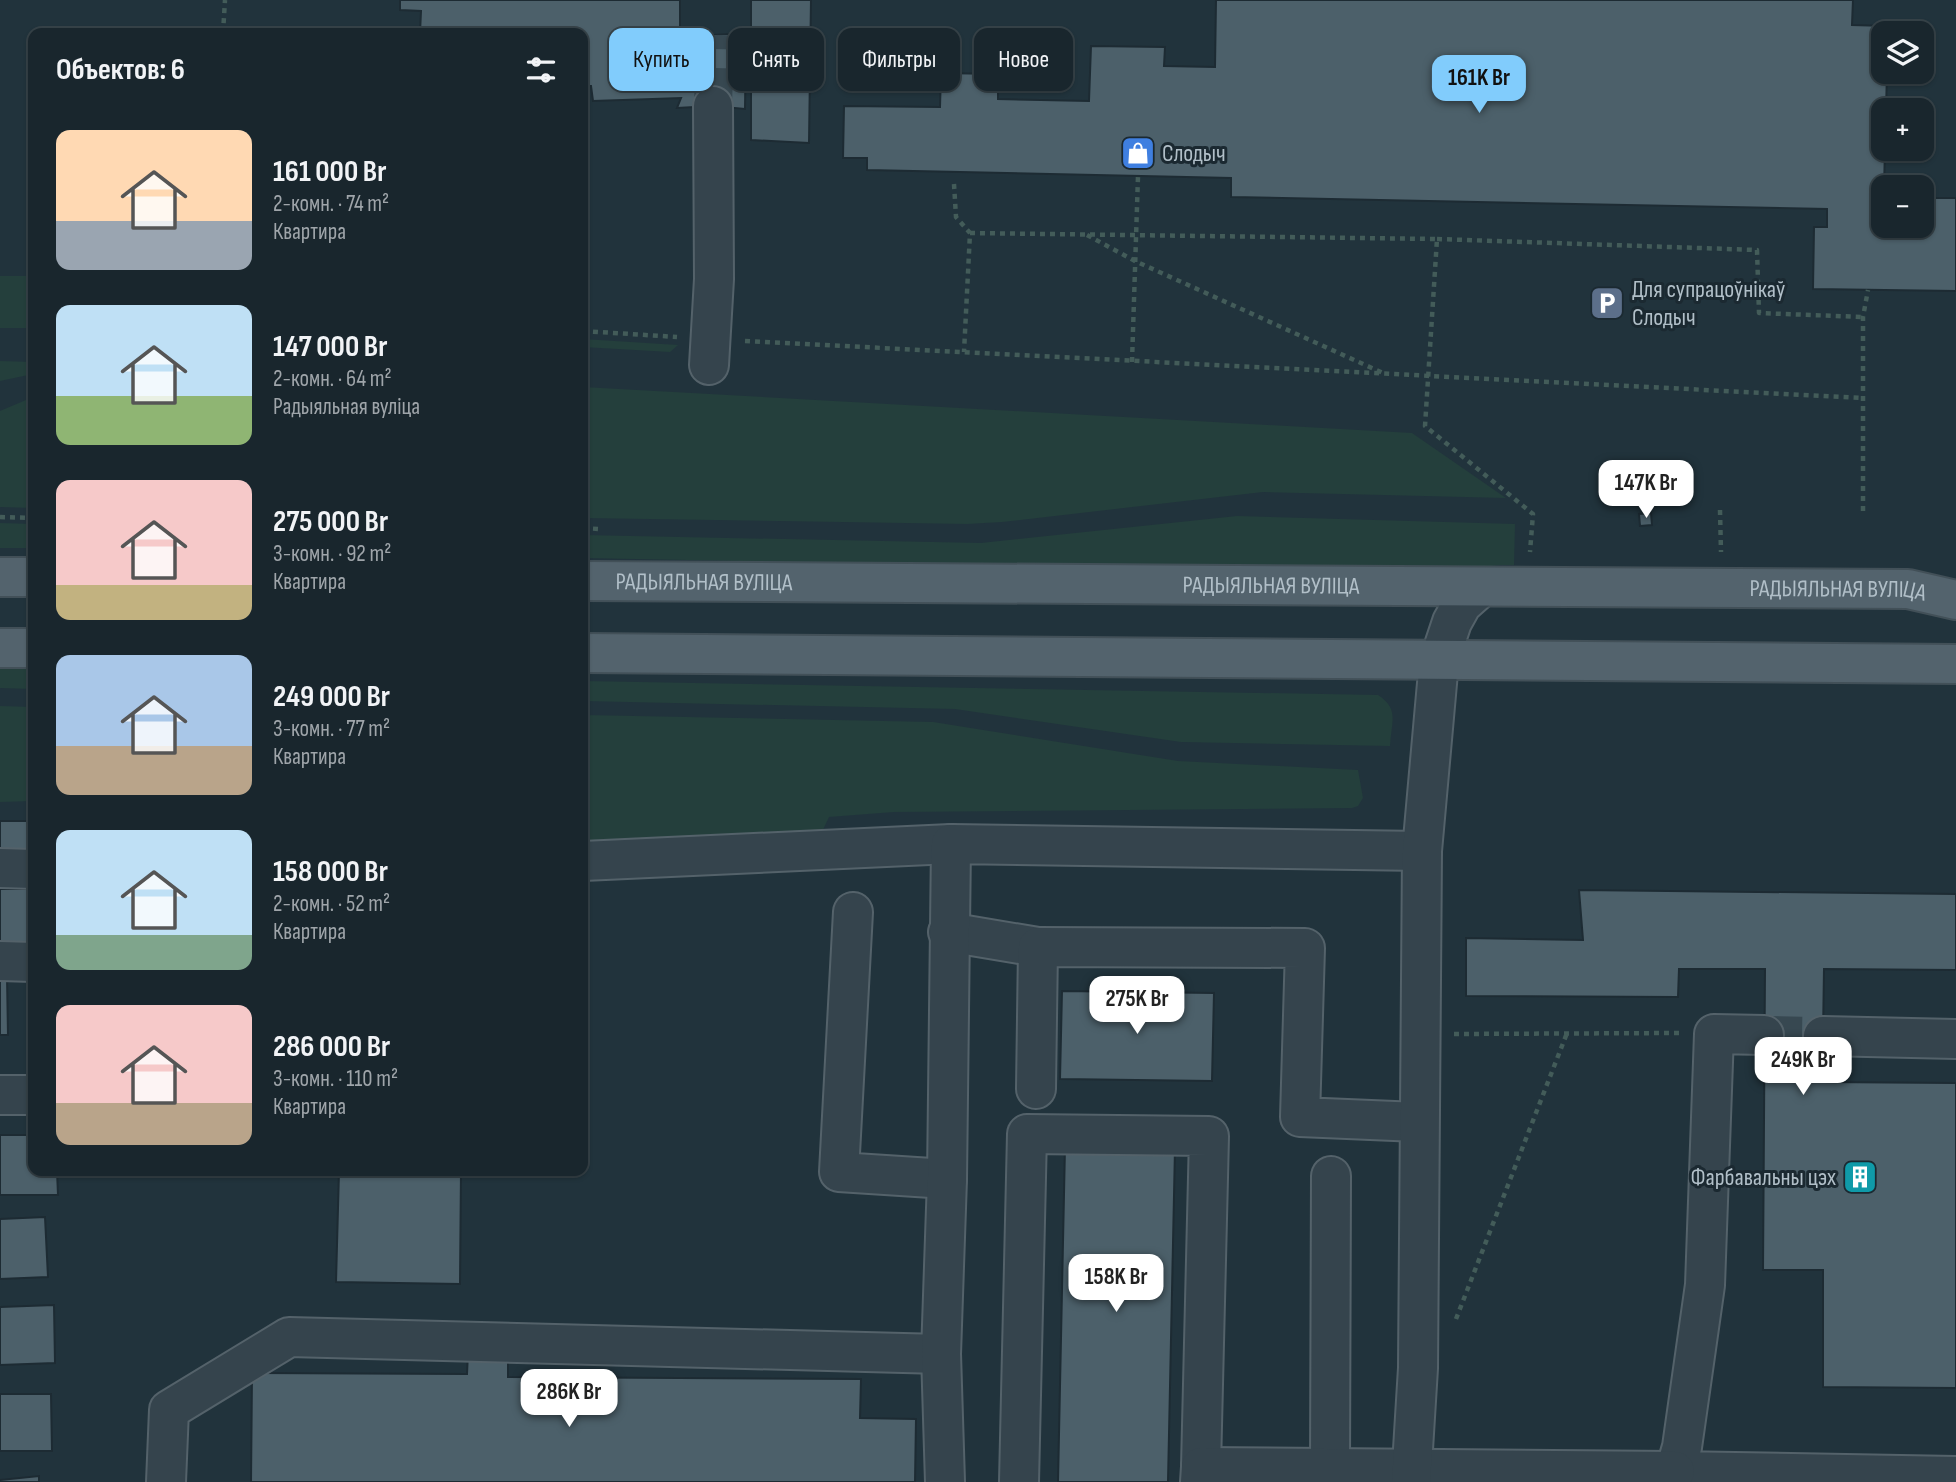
<!DOCTYPE html>
<html lang="ru">
<meta charset="utf-8">
<style>
:root{--surface:#19262d;--page:#263239;--text:#f1f3f6;--muted:#9fa5aa;--line:#374349;--accent:#81ccfc}
body{margin:0;font-family:"Sofia Sans Condensed",sans-serif;background:var(--page);color:var(--text);height:100vh;display:flex;flex-direction:column;font-size:26px;white-space:nowrap}
*{box-sizing:border-box;margin:0}
p{font-size:23px;color:var(--muted)}
.icon{flex:none;width:38px;height:38px;fill:none;stroke:currentColor;stroke-width:2;stroke-linecap:round;stroke-linejoin:round}
.map{position:relative;flex:1;overflow:hidden}
.drawer{position:absolute;left:28px;top:28px;width:560px;height:1148px;display:flex;flex-direction:column;background:var(--surface);border-radius:14px;box-shadow:0 2px 5px #0004,0 0 0 2px var(--line)}
.drawer>*{flex:none}
.top-card{position:absolute;left:609px;top:28px;width:665px;height:63px;display:flex;gap:14px}
.tools{position:absolute;left:1871px;top:21px;display:grid;gap:14px}
.tools a{display:grid;place-items:center;width:63px;height:63px;border-radius:14px;background:var(--surface);box-shadow:0 2px 5px #0004,0 0 0 2px var(--line);font-size:35px}
.price{position:absolute;translate:-50% -60px;padding:0 16px;border-radius:14px;background:#fff;color:#222;font-size:23px;line-height:46px;filter:drop-shadow(0 2px 4px #0008)}
.price::after{content:'';position:absolute;left:50%;top:42px;width:21px;height:16px;margin-left:-10px;background:inherit;clip-path:polygon(0 0,100% 0,50% 100%)}
.price.selected{background:var(--accent);color:#111}
ul{padding:0;list-style:none}
li{display:flex;align-items:center;gap:21px;height:175px;padding:0 28px}
li span{display:grid;place-items:center;flex:none;width:196px;height:140px;border-radius:14px;color:#555}
li>.icon{margin-inline-start:auto}
span .icon{width:84px;height:84px;fill:#fffc;stroke-width:1}
li b{font-size:30px}
h2{display:flex;justify-content:space-between;align-items:center;height:84px;padding:0 28px;font-size:30px}
.chip{padding:0 24px;border-radius:14px;background:var(--surface);box-shadow:0 2px 5px #0004,0 0 0 2px var(--line);font-size:24px;line-height:63px}
.chip.selected{background:var(--accent);color:#111}
.map>svg:first-child{display:block}
.green{fill:#243f3c}
.building{fill:#4c606a;stroke:#1d2b33;stroke-width:2}
.lines{fill:none;stroke-linecap:round;stroke-linejoin:round}
.minor-tunnel{stroke:#374851;stroke-width:38;stroke-dasharray:38 19;stroke-linecap:butt}
.minor-casing{stroke:#54626a;stroke-width:42}
.major-casing{stroke:#425058;stroke-width:42}
.path{stroke:#435c59;stroke-width:4.5;stroke-dasharray:5 5;stroke-linecap:butt}
.minor{stroke:#35444d;stroke-width:38}
.major{stroke:#53636d;stroke-width:38}
.labels{text-anchor:middle;dominant-baseline:central;stroke-width:6;stroke-linejoin:round;paint-order:stroke}
.poi-label{font-size:24px;fill:#b1bfc8;stroke:#1b2931;text-anchor:start}
.street-label{font-size:24px;fill:#b1bfc8;stroke:#1b2931}
</style>
<div class="map">
<svg width="1956" height="1482" viewBox="0 0 1956 1482">
<rect width="100%" height="100%" fill="#21333c"/>
<g class="green">
<rect x="0" y="276" width="33" height="52"/>
<path d="M583 339 678 345 670 352 583 347Z"/>
<path d="M0 361 33 362V374L0 381Z"/>
<path d="M583 387 1412 433 1506 498 1263 492 1002 522 967 524 583 518Z"/>
<path d="M33 397V508L0 507V411Z"/>
<path d="M1237 516 1515 524 1514 565H1500L1423 574 583 558V535L981 543Z"/>
<path d="M0 523 33 524V548H0Z"/>
<path d="M0 668 33 669V689L0 688Z"/>
<path d="M583 681 1378 695C1400 709 1391 723 1390 746L1181 742 955 709 583 701Z"/>
<path d="M0 706 33 707V801L0 802Z"/>
<path d="M583 715 933 722 1178 761 1358 770 1363 798 1358 806 1352 808 894 812 829 817 819 838 583 850Z"/>
</g>
<g class="building">
<path d="M400 0H680V37L746 33 745 109 713 106 677 108 681 98 593 101 591 86H583V33H420L421 11 400 10Z"/>
<path d="M751 0H811L809 143 751 140Z"/>
<path d="M1216 0H1853L1852 25 1888 26V33H1883V72H1887L1886 110H1883V149H1885L1883 226H1922V208H1932V198H1956V291L1813 289 1814 227H1827V209L1231 197V178L867 170V158H843L844 106 940 107 941 73 998 74V99L1089 101 1091 46 1165 47 1164 66 1215 67Z"/>
<path d="M1651 513 1652 525 1640 526 1639 514Z"/>
<path d="M0 821H33V854L0 853Z"/>
<path d="M0 889H33V949L0 948Z"/>
<path d="M1579 890 1956 894V970L1824 969 1823 1036V1082L1956 1083V1388L1823 1387V1270H1763L1765 969H1679L1678 997 1466 996V938L1583 940Z"/>
<path d="M0 976H7L8 1035H0Z"/>
<path d="M1062 991 1214 993 1212 1081 1060 1079Z"/>
<path d="M0 1135H33V1171H57L58 1195H0Z"/>
<path d="M1065 1146 1175 1148 1168 1482H1058Z"/>
<path d="M339 1171H461L460 1284 336 1282Z"/>
<path d="M45 1217 48 1277 0 1279V1219Z"/>
<path d="M54 1305 55 1363 0 1365V1307Z"/>
<path d="M468 1352H508V1377L861 1379 860 1418 916 1419 915 1482H251L252 1373 467 1374Z"/>
<path d="M0 1394H51L52 1451H0Z"/>
<path d="M39 1476V1482H0V1480Z"/>
</g>
<g class="lines">
<g class="minor-tunnel">
<path d="M713 106 715 35"/>
<path d="M1764 1035 1823 1036"/>
</g>
<g class="minor-casing">
<g id="minor">
<path d="M709 365 714 279 713 106"/>
<path d="M583 861 951 844"/>
<path d="M0 868 33 869"/>
<path d="M853 912 839 1172 947 1179"/>
<path d="M948 932 1038 947"/>
<path d="M0 961 33 962"/>
<path d="M1764 1035 1714 1034 1705 1285 1682 1447 1675 1471 1956 1476"/>
<path d="M1823 1036 1956 1039"/>
<path d="M1036 1089 1038 947 1305 948 1300 1117 1418 1122"/>
<path d="M0 1095H33"/>
<path d="M1330 1469 1331 1176"/>
<path d="M166 1482 169 1410 289 1337 941 1354"/>
<path d="M945 1482 941 1354 947 1179 951 844 1422 851"/>
<path d="M1019 1482 1027 1134 1209 1136 1201 1467"/>
<path d="M1200 1482 1201 1467 1675 1471"/>
<path d="M1411 1482 1418 1368 1422 851 1439 661 1452 622 1462 604 1480 588"/>
</g>
</g>
<g class="major-casing">
<g id="major">
<path d="M0 577H33"/>
<path id="s1" d="M583 581 1908 589 1956 600"/>
<path d="M0 648H33"/>
<path d="M583 653 1956 664"/>
</g>
</g>
<g class="path">
<path d="M223 33 225 0"/>
<path d="M954 184 956 217 970 233 964 352"/>
<path d="M970 233 1437 239 1425 426 1533 514 1530 552"/>
<path d="M1087 235 1135 261 1383 373"/>
<path d="M1437 239 1757 250 1759 313 1863 317"/>
<path d="M583 331 677 337"/>
<path d="M745 341 1863 398"/>
<path d="M1132 362 1138 176"/>
<path d="M1720 510 1721 552"/>
<path d="M1863 511V317L1868 290"/>
<path d="M0 517 33 518"/>
<path d="M583 528 599 529"/>
<path d="M1454 1034 1680 1033"/>
<path d="M1456 1319 1567 1033"/>
</g>
<use href="#minor" class="minor"/>
<use href="#major" class="major"/>
</g>
<defs>
<g id="shop-square" transform="scale(1.75)"><rect x="-9" y="-9" width="18" height="18" rx="4" fill="#3f7fe0" stroke="#1b2931"/><path d="M-5-2.5h2.3a2.7 3.5 0 0 1 5.4 0H5L5.5 6h-11ZM-1.5-2.5h3a1.5 2.3 0 0 0-3 0Z" fill="#fff"/></g>
<g id="parking-square" transform="scale(1.75)"><rect x="-9" y="-9" width="18" height="18" rx="4" fill="#5c6f8a" stroke="#1b2931"/><path d="M-3.5-5.5H1a3.5 3.5 0 0 1 0 7H-1V5.5H-3.5ZM-1-3.4V-.6H.8a1.4 1.4 0 0 0 0-2.8Z" fill="#fff"/></g>
<g id="building-square" transform="scale(1.75)"><rect x="-9" y="-9" width="18" height="18" rx="4" fill="#0f9aa8" stroke="#1b2931"/><path d="M-4-6H4V6H1V3H-1V6H-4ZM-2.5-4.3h1.7v1.8h-1.7ZM.8-4.3h1.7v1.8H.8ZM-2.5-1h1.7V.8h-1.7ZM.8-1h1.7V.8H.8Z" fill="#fff"/></g>
</defs>
<g fill-rule="evenodd">
<use href="#shop-square" x="1138" y="153"/>
<use href="#parking-square" x="1607" y="303"/>
<use href="#building-square" x="1860" y="1177"/>
</g>
<g class="labels">
<g class="poi-label">
<text x="1162" y="153">Слодыч</text>
<text x="1632" y="289">Для супрацоўнікаў<tspan x="1632" dy="28">Слодыч</tspan></text>
<text x="1836" y="1177" text-anchor="end">Фарбавальны цэх</text>
</g>
<g class="street-label">
<text stroke="none"><textPath href="#s1" startOffset="121">РАДЫЯЛЬНАЯ ВУЛІЦА</textPath></text>
<text stroke="none"><textPath href="#s1" startOffset="688">РАДЫЯЛЬНАЯ ВУЛІЦА</textPath></text>
<text stroke="none"><textPath href="#s1" startOffset="1255">РАДЫЯЛЬНАЯ ВУЛІЦА</textPath></text>
</g>
</g>
</svg>
<div class="tools">
<a><svg class="icon" aria-label="layers" viewBox="0 0 24 24"><path d="M12 4l9 5-9 5-9-5zM3 14l9 5 9-5"/></svg></a>
<a>+</a>
<a>−</a>
</div>
<b class="price selected" style="left:1479px;top:115px">161K Br</b>
<b class="price" style="left:1646px;top:520px">147K Br</b>
<b class="price" style="left:1137px;top:1036px">275K Br</b>
<b class="price" style="left:1803px;top:1097px">249K Br</b>
<b class="price" style="left:1116px;top:1314px">158K Br</b>
<b class="price" style="left:569px;top:1429px">286K Br</b>
<div class="top-card">
<a class="chip selected">Купить</a>
<a class="chip">Снять</a>
<a class="chip">Фильтры</a>
<a class="chip">Новое</a>
</div>
<section class="drawer">
<h2>Объектов: 6<svg class="icon" aria-label="filters" viewBox="0 0 24 24"><path d="M4 7h16M4 17h16"/><circle cx="9" cy="7" r="2"/><circle cx="15" cy="17" r="2"/></svg></h2>
<ul>
<li><span style="background:linear-gradient(#ffd9b3 65%,#9aa5b1 0)"><svg class="icon" aria-label="home" viewBox="0 0 24 24"><path d="M3 11l9-7 9 7M6 9v11h12V9"/></svg></span><div><b>161 000 Br</b><p>2-комн. · 74 m²</p><p>Квартира</p></div></li>
<li><span style="background:linear-gradient(#bfe0f5 65%,#8fb573 0)"><svg class="icon" aria-label="home" viewBox="0 0 24 24"><path d="M3 11l9-7 9 7M6 9v11h12V9"/></svg></span><div><b>147 000 Br</b><p>2-комн. · 64 m²</p><p>Радыяльная вуліца</p></div></li>
<li><span style="background:linear-gradient(#f6c9c9 75%,#c2b280 0)"><svg class="icon" aria-label="home" viewBox="0 0 24 24"><path d="M3 11l9-7 9 7M6 9v11h12V9"/></svg></span><div><b>275 000 Br</b><p>3-комн. · 92 m²</p><p>Квартира</p></div></li>
<li><span style="background:linear-gradient(#a9c7e8 65%,#b9a48a 0)"><svg class="icon" aria-label="home" viewBox="0 0 24 24"><path d="M3 11l9-7 9 7M6 9v11h12V9"/></svg></span><div><b>249 000 Br</b><p>3-комн. · 77 m²</p><p>Квартира</p></div></li>
<li><span style="background:linear-gradient(#bfe0f5 75%,#7fa58c 0)"><svg class="icon" aria-label="home" viewBox="0 0 24 24"><path d="M3 11l9-7 9 7M6 9v11h12V9"/></svg></span><div><b>158 000 Br</b><p>2-комн. · 52 m²</p><p>Квартира</p></div></li>
<li><span style="background:linear-gradient(#f6c9c9 70%,#b9a48a 0)"><svg class="icon" aria-label="home" viewBox="0 0 24 24"><path d="M3 11l9-7 9 7M6 9v11h12V9"/></svg></span><div><b>286 000 Br</b><p>3-комн. · 110 m²</p><p>Квартира</p></div></li>
</ul>
</section>
</div>
